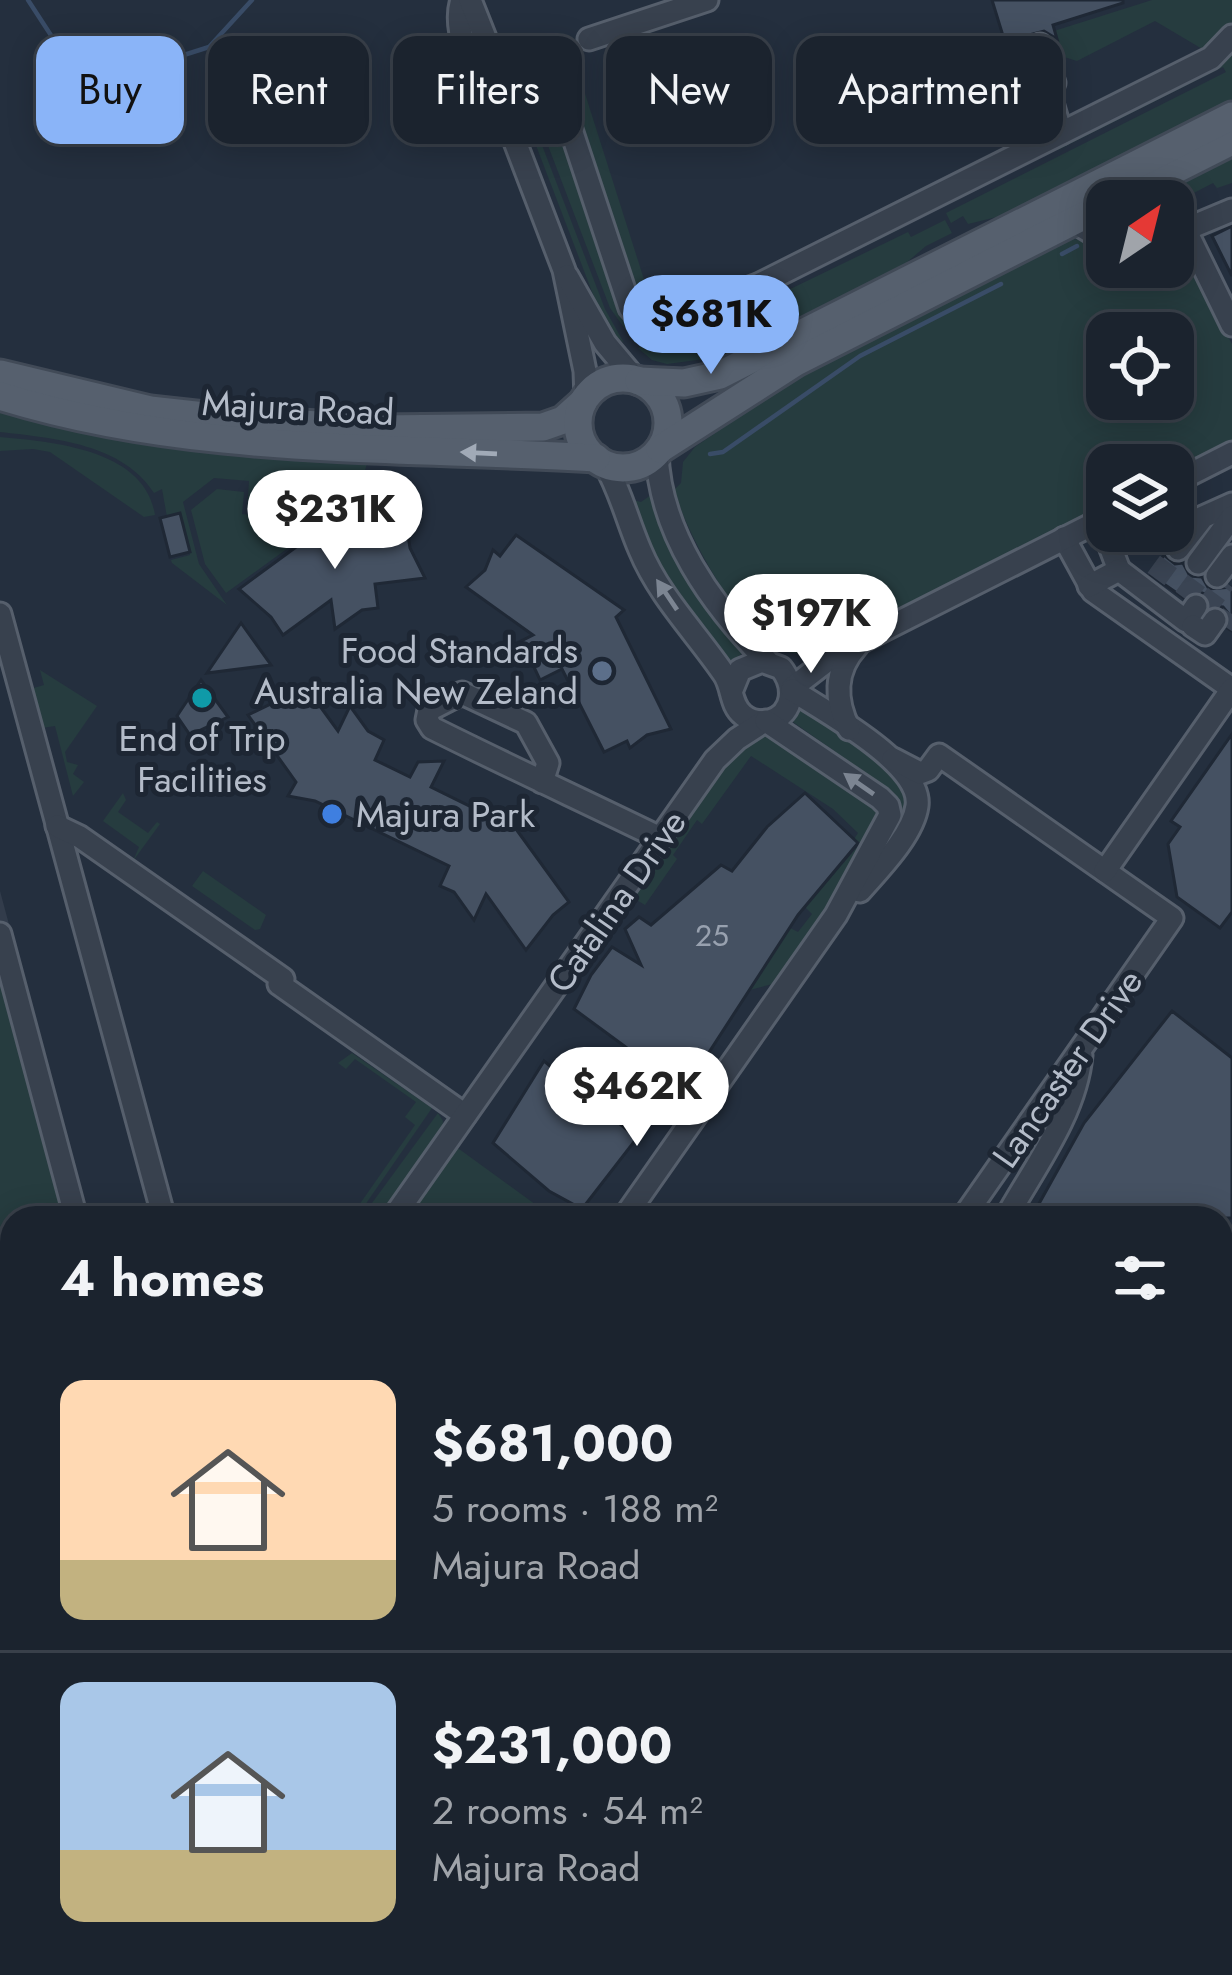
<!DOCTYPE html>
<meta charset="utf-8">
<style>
:root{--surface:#1b232e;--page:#282f3a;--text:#f1f3f6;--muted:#a0a4aa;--line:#39404a;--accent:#8ab4f8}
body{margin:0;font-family:Jost,sans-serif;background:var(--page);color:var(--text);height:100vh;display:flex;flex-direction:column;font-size:45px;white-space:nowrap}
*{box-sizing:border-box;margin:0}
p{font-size:39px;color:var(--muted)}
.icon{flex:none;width:66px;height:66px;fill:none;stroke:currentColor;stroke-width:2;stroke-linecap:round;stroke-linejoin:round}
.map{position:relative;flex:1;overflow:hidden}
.sheet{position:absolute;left:0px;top:1206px;width:1233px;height:771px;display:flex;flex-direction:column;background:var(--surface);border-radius:36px 36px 0 0;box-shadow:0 6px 30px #0003,0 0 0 3px var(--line)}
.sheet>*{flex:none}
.hud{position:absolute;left:36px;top:36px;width:1161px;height:108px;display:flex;gap:24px}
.needle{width:78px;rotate:35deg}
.controls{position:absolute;left:1086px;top:180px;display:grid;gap:24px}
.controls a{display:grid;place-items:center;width:108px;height:108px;border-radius:24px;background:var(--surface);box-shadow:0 6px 30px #0003,0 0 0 3px var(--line);font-size:60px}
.price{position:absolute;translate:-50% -102px;padding:0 27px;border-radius:42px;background:#fff;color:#222;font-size:39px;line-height:78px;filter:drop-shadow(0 3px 6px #0008)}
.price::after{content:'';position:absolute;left:50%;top:72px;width:36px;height:27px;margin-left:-18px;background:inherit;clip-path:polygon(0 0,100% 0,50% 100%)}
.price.on{background:var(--accent);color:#111}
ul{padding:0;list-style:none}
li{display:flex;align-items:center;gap:36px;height:300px;padding:0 60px}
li+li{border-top:3px solid var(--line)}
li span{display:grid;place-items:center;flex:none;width:336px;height:240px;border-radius:24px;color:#555}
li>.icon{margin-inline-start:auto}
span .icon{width:144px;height:144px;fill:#fffc;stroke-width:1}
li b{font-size:51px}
h2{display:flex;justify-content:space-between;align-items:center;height:144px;padding:0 60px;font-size:51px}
.pill{padding:0 42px;border-radius:24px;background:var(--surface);box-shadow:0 6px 30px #0003,0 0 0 3px var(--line);font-size:42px;line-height:108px}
.pill.on{background:var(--accent);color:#111}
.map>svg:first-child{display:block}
.airport{fill:#323c4b}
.green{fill:#263c3f;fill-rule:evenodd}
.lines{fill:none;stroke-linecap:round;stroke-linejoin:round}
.stream{stroke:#394c67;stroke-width:4.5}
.taxiway{stroke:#3f4a5a;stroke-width:45}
.runway{stroke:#3f4a5a;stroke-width:114}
.building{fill:#455162;stroke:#1f2835;stroke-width:3}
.minor-tunnel{stroke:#3a4453;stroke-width:21;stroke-dasharray:21 10;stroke-linecap:butt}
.minor-casing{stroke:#565f6c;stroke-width:27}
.major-casing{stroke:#414a57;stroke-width:33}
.minor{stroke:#38414e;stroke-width:21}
.major{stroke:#56606e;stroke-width:27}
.oneway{fill:#a1aab7}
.oneway2{fill:#7c8592}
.service-dot{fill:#5c6f8a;stroke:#1d2633;stroke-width:4.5}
.culture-dot{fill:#0f9aa8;stroke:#1d2633;stroke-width:4.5}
.shop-dot{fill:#3f7fe0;stroke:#1d2633;stroke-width:4.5}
.labels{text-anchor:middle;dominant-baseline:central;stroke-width:10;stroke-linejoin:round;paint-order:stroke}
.number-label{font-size:30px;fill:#98a1af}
.street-label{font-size:36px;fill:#b4bcc9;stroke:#1d2633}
.poi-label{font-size:36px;fill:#b4bcc9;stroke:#1d2633;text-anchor:end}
</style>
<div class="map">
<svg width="1232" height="1975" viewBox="0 0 1232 1975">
<rect width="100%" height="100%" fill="#242f3e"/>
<path class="airport" d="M0 891 88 1218H12V1965H1221V1490L1232 1474V1975H0Z"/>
<g class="green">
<path d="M1152 0H1232V22L1204 50 1155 21 1077 61 1061 56 1054 31Z"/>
<path d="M1232 53V99L1001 216 968 224 963 216 951 223 946 213 1226 72 1223 67 1058 150 1056 146 1224 63Z"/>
<path d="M520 60 541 64 621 309 659 330 763 293 899 225 904 227 755 300 635 343 610 308 523 80Z"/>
<path d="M575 62 648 292 661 289 670 304 700 295 696 281H699L707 293 654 314 640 307 562 65Z"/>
<path d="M512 67 605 309 624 343 611 332 599 310 511 80Z"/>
<path d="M1022 95 1024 103 1030 102 1039 134 1013 146 1005 128 1015 112 1012 98Z"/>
<path d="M1232 157V183L1217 188 1213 183 1173 204 1145 201Z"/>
<path d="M945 220 952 233 926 246 899 269 719 357 667 364 652 360 638 348 749 309 908 232 911 237Z"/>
<path d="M1072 239 1083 240 1107 259V267H1173V251L1186 257 1232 344V442L1173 471V465H1107V505L822 649C810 653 798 656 785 651 742 638 686 532 674 490L681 483 683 462 695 447 764 399 824 363ZM1107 333H1173V399H1107Z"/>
<path d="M0 409 60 426 368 460 362 481 396 490V508L385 510 386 519 323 528V520L247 510 249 481 214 478 183 502 199 564 227 605 172 563 171 560 190 555 180 514 167 517 162 489 154 493C123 444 54 438 0 432Z"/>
<path d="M0 437C53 442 145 449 155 515L144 517 50 452 33 449 0 451Z"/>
<path d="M217 489 244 492 242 514 305 522 306 535 226 593 205 564 191 510Z"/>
<path d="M651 495C672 558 705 599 744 651L732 663C685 623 653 559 633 500L641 502Z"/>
<path d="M40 670 97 706 65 752 67 762 78 765 73 774 84 782 73 796 55 726 42 728 30 689 44 685Z"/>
<path d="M803 706C840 732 907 761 907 812L903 811 894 793 793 722Z"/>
<path d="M765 732 876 807 879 819 846 882 776 983 750 990 790 928 798 932 812 914 805 907 859 845 854 839 858 833 833 809 751 756 702 824 697 820 673 855 677 859 645 905 630 896 735 749Z"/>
<path d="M123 793 126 800 118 812 148 833 157 822 160 824 133 861 139 847 103 821Z"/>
<path d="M203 871 266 915 260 929 255 930 192 886Z"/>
<path d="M0 965 69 1218H12V1641L0 1596Z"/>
<path d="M352 1053 432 1108 356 1218H350L415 1125 405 1117 416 1102 355 1059 346 1069 338 1063Z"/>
<path d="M438 1113 443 1121 442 1131 381 1218H361Z"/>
<path d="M455 1146 554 1218H405Z"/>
<path d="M1232 1500V1661L1221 1677V1516Z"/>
<path d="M1232 1794V1975H1120L1124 1965H1221V1810Z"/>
<path d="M100 1965H951L959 1975H103Z"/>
</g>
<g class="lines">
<g class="stream">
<path d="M28 0 56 43 95 68H143L209 47 252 0"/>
<path d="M1062 254 1077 246"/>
<path d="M710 454 723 452 860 356 1001 284"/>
</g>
<g class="taxiway">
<path d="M1221 1744 1232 1729"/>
<path d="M1059 1975 1066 1965"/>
</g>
<g class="runway">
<path d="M0 1830 12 1874"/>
<path d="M37 1965 40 1975"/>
</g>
</g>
<g class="building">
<path d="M992 0H1123V3L1053 25 1057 39 1044 31 1029 35 1025 49 1034 78 1036 100 1024 104Z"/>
<path d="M1232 226V276L1212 236Z"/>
<path d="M180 513 190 552 170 557 160 518Z"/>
<path d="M405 516 410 548 425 578 375 584 378 608 362 610 335 629 331 600 283 635 271 617 239 589 307 539 305 525 324 528Z"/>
<path d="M516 535 624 610 616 617 671 729 647 735 630 748 627 741 604 752 562 669 540 680 534 667 507 648 533 635 466 587 485 570 493 550 500 556Z"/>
<path d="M1164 555 1175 564 1183 563 1190 576 1202 577 1209 589 1232 587V631L1227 628 1228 613 1223 607 1211 606 1205 594 1196 591 1184 598 1151 575Z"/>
<path d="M241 623 271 665 207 673Z"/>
<path d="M201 680 228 717 190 735 177 716Z"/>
<path d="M306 687 338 731 350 706 368 731 384 740 375 760 410 777 418 762 444 761 431 787 516 829 569 902 553 915 526 950 486 894 474 920 454 892 440 886 449 866 315 801 288 796 296 782 248 715Z"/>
<path d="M1232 734V912L1220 928 1177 897 1168 844 1180 827 1171 821Z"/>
<path d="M805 793 858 843 798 915 691 1080 627 1048 574 1009 591 975 612 947 641 965 625 929 639 917 651 925 721 865 732 871 767 827Z"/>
<path d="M1172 1011 1232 1058V1218H1031L1084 1123Z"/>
<path d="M544 1061 637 1138 582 1209 549 1191 493 1143Z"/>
</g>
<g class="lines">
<g class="minor-tunnel">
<path d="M1156 579 1178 549"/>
<path d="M1184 598 1206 568"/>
<path d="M1204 611 1225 582"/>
<path d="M1224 626 1232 614"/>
</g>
<g class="minor-casing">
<g id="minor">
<path d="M462 0C452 28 472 73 487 98"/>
<path d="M470 0 495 63 491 72 493 84 564 270 585 371 586 398"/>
<path d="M589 39 707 0"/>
<path d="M1040 45 1054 83 1047 86 1061 133"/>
<path d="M495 63C513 50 534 44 549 63L630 308 641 320 656 322 758 285 1211 58 1232 36"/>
<path d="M1073 221 1107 242"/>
<path d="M1186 231 1232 325"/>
<path d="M1177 233 1232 210"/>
<path d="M567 276 605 343 636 380"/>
<path d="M657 452C659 532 712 606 767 661"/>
<path d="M605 464C621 492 627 520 640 550 659 596 696 633 724 674 733 687 730 705 743 715 750 721 760 723 770 721 795 713 795 685 781 668L762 661 740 670 731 692"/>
<path d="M1173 483 1232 453"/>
<path d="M1100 520 1119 570"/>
<path d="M1064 538 1093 591 1232 689"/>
<path d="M1178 549 1203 517 1232 504"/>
<path d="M1198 563 1232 517"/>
<path d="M1217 576 1232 556"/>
<path d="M1089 586 1119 570 1186 621 1196 606"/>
<path d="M0 614 164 1218"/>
<path d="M1193 626 1205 634 1215 620"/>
<path d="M792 688 836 654 1107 517"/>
<path d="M792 690C824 711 923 764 917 806 913 835 879 869 860 891"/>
<path d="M849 729C835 701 834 671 856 647"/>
<path d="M893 759 920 773 928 770 939 755 1172 918 963 1218"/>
<path d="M542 782 548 763 526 723 462 693 429 710 427 720 432 728C508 766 584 801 660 838"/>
<path d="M57 826 80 837 256 960 283 979 279 984 465 1115"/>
<path d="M1105 871 1232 689"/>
<path d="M0 934 76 1218"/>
<path d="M393 1218 715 760 737 739 763 722"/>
<path d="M624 1218 836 915 890 815 888 806 880 798 766 721"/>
<path d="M1006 1218C1034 1168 1076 1113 1081 1055"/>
<path d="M1221 1443 1232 1427"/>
<path d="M1221 1503 1232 1487"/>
</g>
</g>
<g class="major-casing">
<g id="major">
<path d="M1113 201 1232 141"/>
<path d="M0 374 150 410 241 420 379 429 543 427 563 420 583 402"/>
<circle cx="623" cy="423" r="45"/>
<path d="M639 381 684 383 720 375 1232 116"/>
<path d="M0 396C193 456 396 446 596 458"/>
<path d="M660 449 796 362 1107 204"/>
</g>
</g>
<use href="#minor" class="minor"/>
<use href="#major" class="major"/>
</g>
<defs><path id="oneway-solid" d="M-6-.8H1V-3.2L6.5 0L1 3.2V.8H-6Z" transform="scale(3)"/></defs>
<use class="oneway" href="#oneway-solid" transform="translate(479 453) rotate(-177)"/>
<g class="oneway2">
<use href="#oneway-solid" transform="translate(667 595) rotate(-124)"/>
<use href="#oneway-solid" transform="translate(859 784) rotate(-145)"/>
</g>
<circle class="service-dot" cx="602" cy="671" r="12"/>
<circle class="culture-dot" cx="202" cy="698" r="12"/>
<circle class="shop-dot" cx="332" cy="814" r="12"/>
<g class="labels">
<g class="number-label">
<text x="712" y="935">25</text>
</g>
<g class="street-label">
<text transform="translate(298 407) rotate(3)">Majura Road</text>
<text transform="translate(616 901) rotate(-55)">Catalina Drive</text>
<text transform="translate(1067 1068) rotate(-55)">Lancaster Drive</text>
</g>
<g class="poi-label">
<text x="578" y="650">Food Standards<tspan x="578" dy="41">Australia New Zeland</tspan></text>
<text x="202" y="738" text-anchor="middle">End of Trip<tspan x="202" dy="41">Facilities</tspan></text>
<text x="356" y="814" text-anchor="start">Majura Park</text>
</g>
</g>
</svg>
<div class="controls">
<a><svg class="needle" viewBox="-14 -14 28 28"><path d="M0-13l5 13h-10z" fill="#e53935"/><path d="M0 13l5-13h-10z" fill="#a0a4aa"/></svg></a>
<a><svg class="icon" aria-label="locate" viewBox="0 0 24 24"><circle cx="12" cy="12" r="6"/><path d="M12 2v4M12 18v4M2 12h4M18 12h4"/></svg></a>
<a><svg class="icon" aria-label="layers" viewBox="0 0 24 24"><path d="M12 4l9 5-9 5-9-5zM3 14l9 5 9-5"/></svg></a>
</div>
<b class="price on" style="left:711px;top:377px">$681K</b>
<b class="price" style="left:335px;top:572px">$231K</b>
<b class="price" style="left:811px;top:676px">$197K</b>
<b class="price" style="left:637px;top:1149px">$462K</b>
<div class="hud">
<a class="pill on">Buy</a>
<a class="pill">Rent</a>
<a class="pill">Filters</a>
<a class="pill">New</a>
<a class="pill">Apartment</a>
</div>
<section class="sheet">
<h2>4 homes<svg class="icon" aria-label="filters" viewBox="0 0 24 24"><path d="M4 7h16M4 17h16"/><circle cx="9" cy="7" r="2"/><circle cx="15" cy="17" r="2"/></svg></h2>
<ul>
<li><span style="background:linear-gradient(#ffd9b3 75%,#c2b280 0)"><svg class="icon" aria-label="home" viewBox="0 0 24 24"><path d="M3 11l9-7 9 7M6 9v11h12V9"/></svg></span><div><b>$681,000</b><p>5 rooms · 188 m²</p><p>Majura Road</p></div></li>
<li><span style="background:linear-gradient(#a9c7e8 70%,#c2b280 0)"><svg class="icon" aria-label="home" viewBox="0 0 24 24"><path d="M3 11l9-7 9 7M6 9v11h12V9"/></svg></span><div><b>$231,000</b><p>2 rooms · 54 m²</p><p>Majura Road</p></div></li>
</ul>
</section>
</div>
